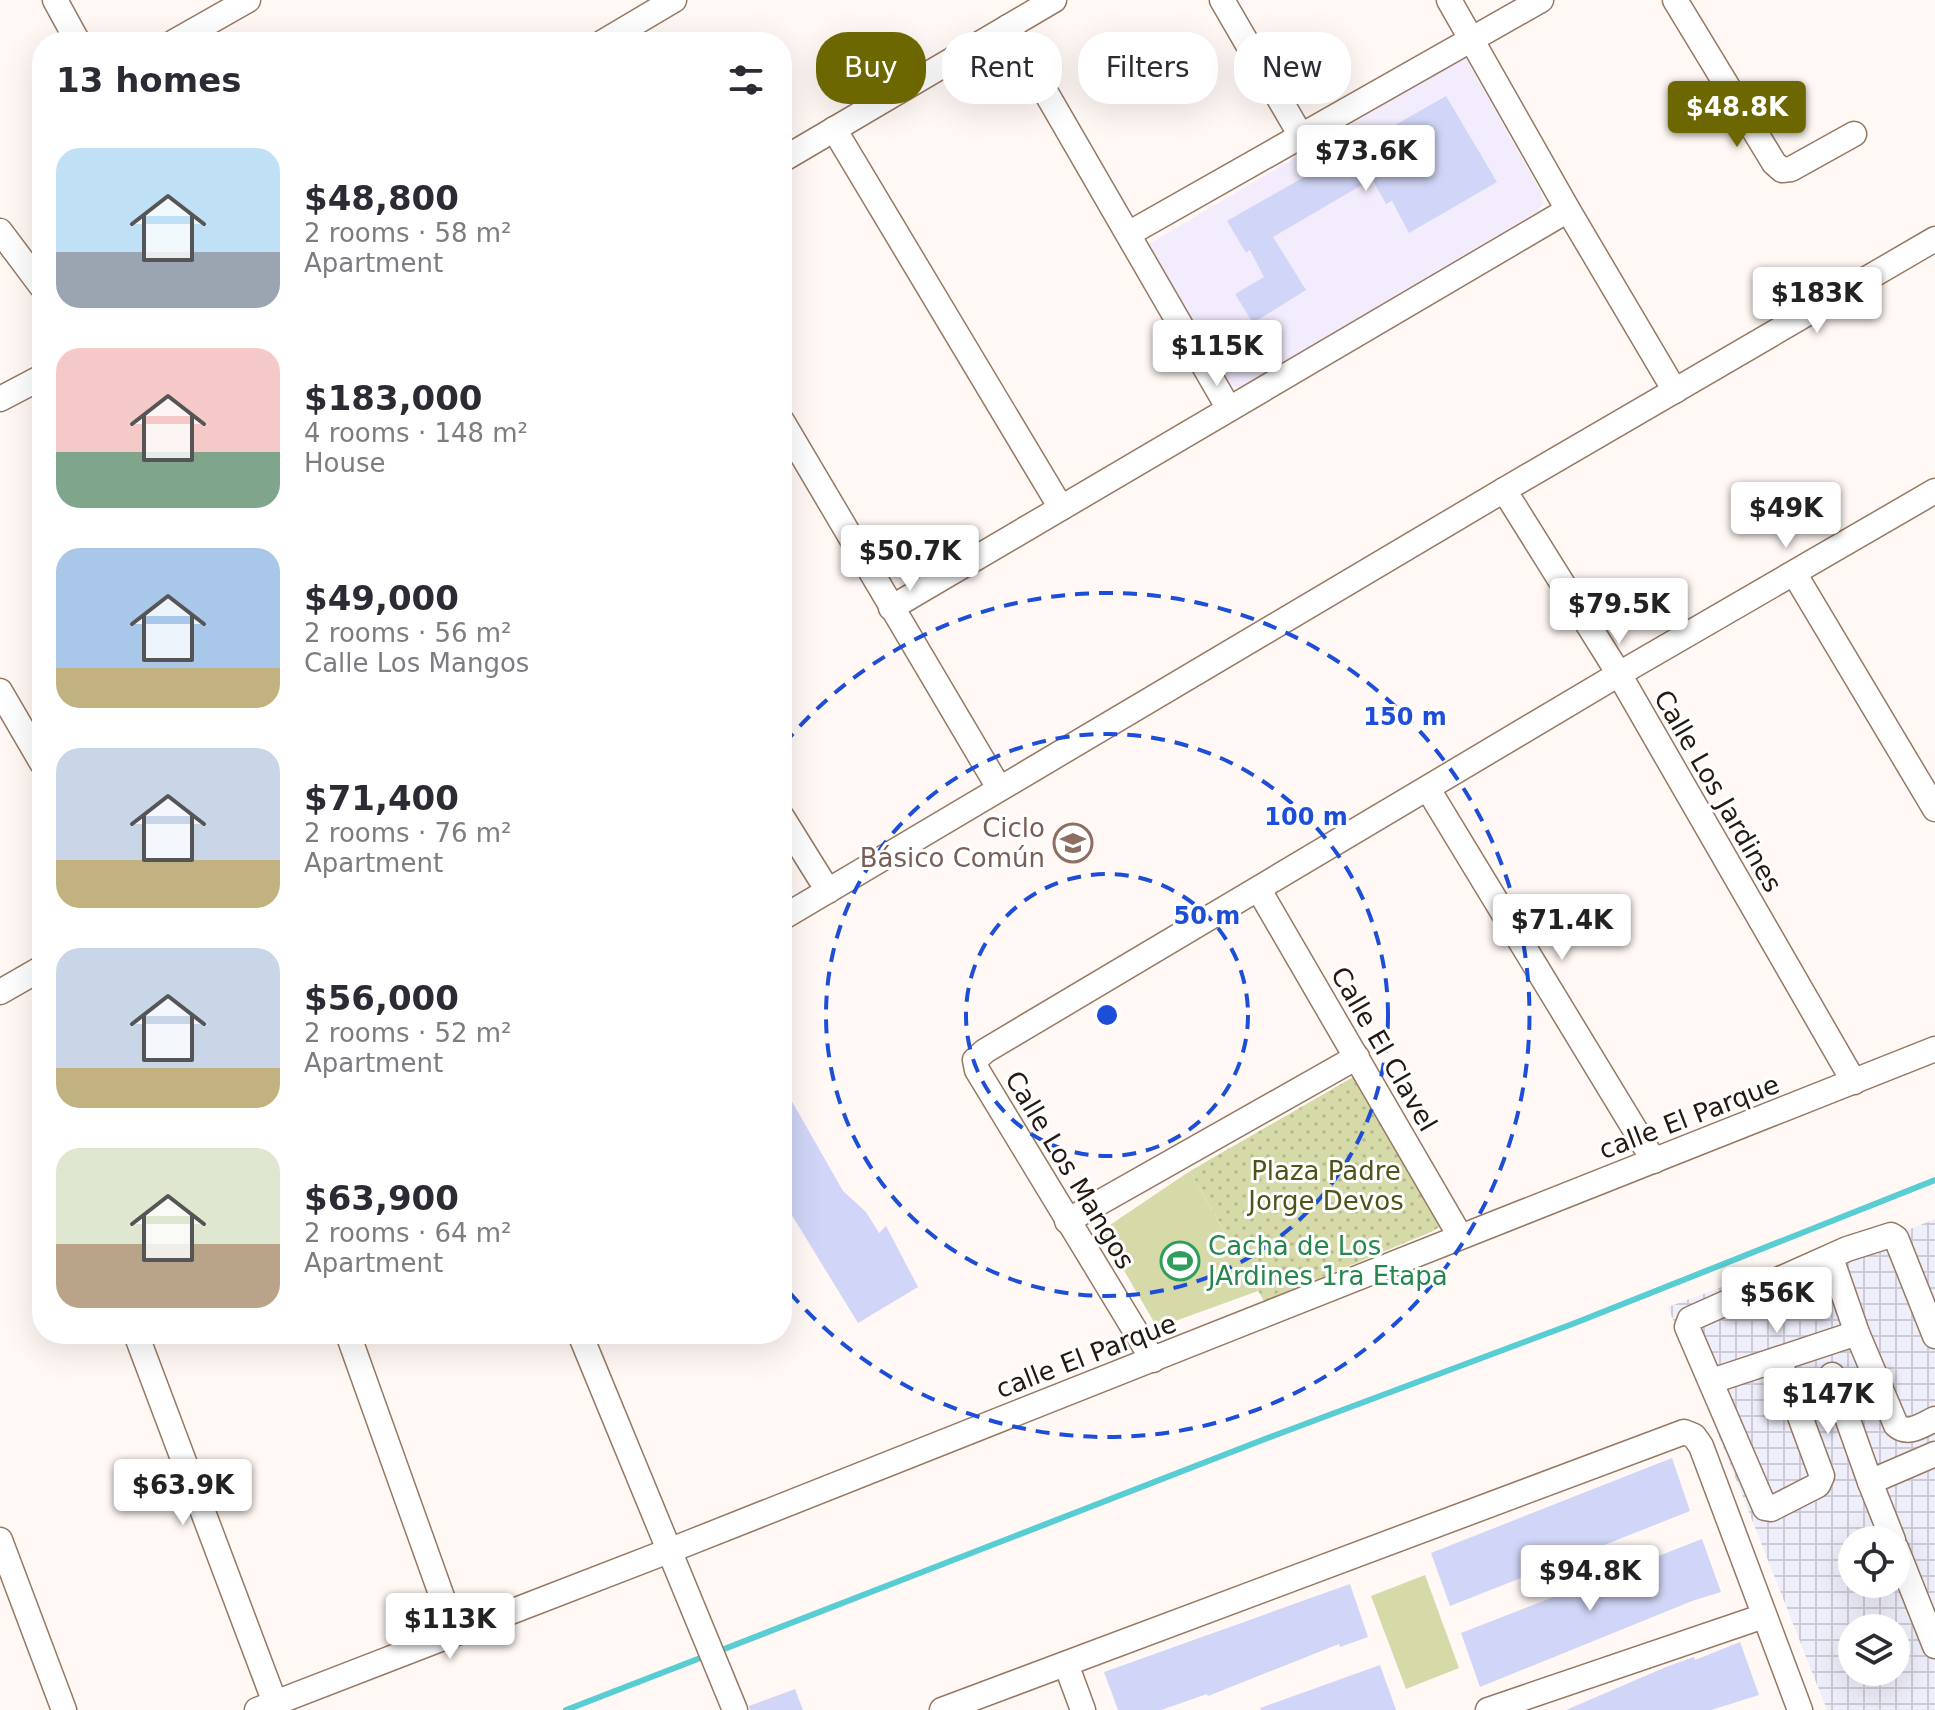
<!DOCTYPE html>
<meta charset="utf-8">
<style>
:root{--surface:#fff;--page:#f7f7f7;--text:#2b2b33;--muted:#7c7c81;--accent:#6c6700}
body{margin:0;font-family:"DejaVu Sans",sans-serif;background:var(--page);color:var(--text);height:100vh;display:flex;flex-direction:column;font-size:30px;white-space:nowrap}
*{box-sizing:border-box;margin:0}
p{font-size:26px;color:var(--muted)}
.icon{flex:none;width:44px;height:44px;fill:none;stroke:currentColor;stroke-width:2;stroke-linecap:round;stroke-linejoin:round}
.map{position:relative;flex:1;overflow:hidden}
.panel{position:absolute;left:32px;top:32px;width:760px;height:1312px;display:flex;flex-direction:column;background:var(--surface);border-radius:32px;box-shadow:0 8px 32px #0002}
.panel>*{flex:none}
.guide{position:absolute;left:816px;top:32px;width:760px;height:72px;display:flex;gap:16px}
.buttons{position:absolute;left:1838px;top:1526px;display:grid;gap:16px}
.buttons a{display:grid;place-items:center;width:72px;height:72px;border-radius:50%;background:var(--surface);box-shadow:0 8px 32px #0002;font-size:40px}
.price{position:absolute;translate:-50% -68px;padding:0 18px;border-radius:8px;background:#fff;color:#222;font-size:26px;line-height:52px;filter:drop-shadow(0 2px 4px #0008)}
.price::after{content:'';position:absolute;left:50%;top:48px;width:24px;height:18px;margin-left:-12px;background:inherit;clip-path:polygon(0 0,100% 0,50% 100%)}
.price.active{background:var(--accent);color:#fff}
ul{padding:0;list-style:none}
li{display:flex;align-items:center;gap:24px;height:200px;padding:0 24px}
li span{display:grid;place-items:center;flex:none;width:224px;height:160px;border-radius:24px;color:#555}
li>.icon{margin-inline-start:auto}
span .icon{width:96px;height:96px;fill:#fffc;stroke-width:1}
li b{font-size:34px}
h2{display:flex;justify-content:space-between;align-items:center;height:96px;padding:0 24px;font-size:34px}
.pill{padding:0 28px;border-radius:32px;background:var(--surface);box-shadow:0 8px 32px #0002;font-size:28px;line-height:72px}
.pill.active{background:var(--accent);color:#fff}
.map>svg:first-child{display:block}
.industrial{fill:url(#industrial-grid);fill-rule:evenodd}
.education{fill:#f3ecfd}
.park{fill:url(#park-dots)}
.garden{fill:#d5daa8}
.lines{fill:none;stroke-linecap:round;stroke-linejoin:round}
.stream{stroke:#58cdd3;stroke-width:6}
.building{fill:#d1d5f7}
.minor-casing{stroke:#957963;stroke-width:27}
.minor{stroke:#fff;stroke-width:24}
.ring{fill:none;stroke:#1d4ed8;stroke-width:4;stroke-dasharray:14 10}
.labels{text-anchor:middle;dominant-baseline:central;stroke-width:6;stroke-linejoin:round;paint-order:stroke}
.street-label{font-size:26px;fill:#241911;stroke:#fff}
.education-label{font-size:26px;fill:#785e54;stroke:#fff;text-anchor:end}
.park-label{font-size:26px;fill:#505317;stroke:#fff}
.leisure-label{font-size:26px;fill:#27864d;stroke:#fff;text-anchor:start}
.centre{fill:#1d4ed8;stroke:#fff;stroke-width:4}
.ring-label{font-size:24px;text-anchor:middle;font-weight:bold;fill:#1d4ed8;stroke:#fff;stroke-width:6;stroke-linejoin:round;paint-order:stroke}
</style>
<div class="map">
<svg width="1935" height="1710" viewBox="0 0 1935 1710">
<defs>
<pattern id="industrial-grid" width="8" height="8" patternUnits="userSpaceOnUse" patternTransform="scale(2)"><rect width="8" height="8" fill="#efeefb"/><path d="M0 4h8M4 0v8" fill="none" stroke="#cdccd6"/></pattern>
<pattern id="park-dots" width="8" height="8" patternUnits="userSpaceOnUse" patternTransform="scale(2)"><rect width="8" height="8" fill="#d5daa8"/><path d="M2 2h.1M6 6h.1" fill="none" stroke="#b7ba90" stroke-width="1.8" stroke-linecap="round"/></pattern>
</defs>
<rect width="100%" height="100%" fill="#fff8f4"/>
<path class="industrial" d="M1935 1219V1710H1827L1668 1307 1886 1226 1905 1231ZM1852 1540H1896V1584H1852ZM1852 1628H1896V1672H1852Z"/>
<path class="education" d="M1465 57 1541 192 1544 203 1538 211 1239 388 1226 384 1149 244Z"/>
<path class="park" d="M1355 1076 1443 1225 1431 1232 1264 1301 1190 1171Z"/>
<g class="garden">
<path d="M1190 1171 1258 1291 1167 1324 1154 1322 1101 1231Z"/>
<path d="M1425 1575 1459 1668 1406 1689 1371 1596Z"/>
</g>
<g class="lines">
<g class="stream">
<path d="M719 1651 1265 1439 1575 1323 1935 1180"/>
<path d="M566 1710 708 1655"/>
</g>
</g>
<g class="building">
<path d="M1446 96 1497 182 1409 233 1392 201 1386 204 1372 179 1273 237 1306 290 1253 323 1235 294 1264 277 1250 250 1246 253 1227 221Z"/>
<path d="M782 1084 843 1191 866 1212 879 1233 886 1226 918 1287 858 1323 782 1199Z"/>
<path d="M1672 1458 1690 1511 1450 1606 1431 1553Z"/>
<path d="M1702 1539 1721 1592 1692 1601 1480 1687 1461 1633Z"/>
<path d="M1350 1584 1368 1637 1340 1647 1339 1644 1208 1696 1207 1694 1161 1710H1118L1104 1672Z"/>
<path d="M1740 1642 1759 1695 1711 1710H1566L1666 1667 1694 1657 1695 1660Z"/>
<path d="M1380 1665 1396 1710H1261L1260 1708Z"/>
<path d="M795 1689 803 1710H750L749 1706Z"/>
</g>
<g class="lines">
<g class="minor-casing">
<g id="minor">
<path d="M55 0 78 42"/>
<path d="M1222 0 1301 136"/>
<path d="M1449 0 1568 210 1675 391"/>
<path d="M1675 0 1774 163 1782 170 1791 169 1854 134"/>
<path d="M1008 27 1229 409"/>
<path d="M174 42 248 0"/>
<path d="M603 42 674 0"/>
<path d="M834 129 1061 508"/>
<path d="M782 160 1054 0"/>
<path d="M0 231 42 287"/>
<path d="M1130 233 1541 0"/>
<path d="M0 399 42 377"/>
<path d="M782 421 999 788"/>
<path d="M1504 490 1619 674 1854 1082"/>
<path d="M1794 573 1935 809"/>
<path d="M891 608 1568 210"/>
<path d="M0 691 42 763"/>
<path d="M1428 789 1654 1161"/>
<path d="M782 817 828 891"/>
<path d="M1259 890 1460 1236"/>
<path d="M782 918 1504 490 1935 239"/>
<path d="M0 992 42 968"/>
<path d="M1067 1221 1357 1057"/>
<path d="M1831 1258 1857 1333 1896 1425C1908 1436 1922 1425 1935 1419"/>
<path d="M136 1334 275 1703"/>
<path d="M348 1334 455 1633"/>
<path d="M580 1334 735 1710"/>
<path d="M1153 1360 977 1070 975 1060 985 1051 1619 674 1935 491"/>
<path d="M1779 1360 1822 1476 1818 1485 1771 1509 1765 1508 1687 1327 1690 1319 1847 1249 1891 1235 1896 1238 1935 1336"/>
<path d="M1832 1375 1870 1482"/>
<path d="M1712 1381 1857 1333"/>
<path d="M0 1540 64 1710"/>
<path d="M1893 1540 1870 1482 1935 1454"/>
<path d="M1896 1548 1935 1646"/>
<path d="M1066 1664 1083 1710"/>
<path d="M257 1710 671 1550 1935 1049"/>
<path d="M942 1710 1684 1432 1694 1436 1701 1446 1800 1710"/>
<path d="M1488 1710 1764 1616"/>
</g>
</g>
<use href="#minor" class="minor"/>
</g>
<g class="ring">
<circle cx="1107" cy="1015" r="141"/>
<circle cx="1107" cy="1015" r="281"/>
<path d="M784 744A422 422 0 1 1 784 1286"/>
</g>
<defs>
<g id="school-ring" transform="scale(2)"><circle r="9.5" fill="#fff" stroke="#8d6e63" stroke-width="1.5"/><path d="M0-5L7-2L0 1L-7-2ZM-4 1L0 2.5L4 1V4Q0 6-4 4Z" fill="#8d6e63"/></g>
<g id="stadium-ring" transform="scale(2)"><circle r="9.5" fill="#fff" stroke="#2e9e5b" stroke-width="1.5"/><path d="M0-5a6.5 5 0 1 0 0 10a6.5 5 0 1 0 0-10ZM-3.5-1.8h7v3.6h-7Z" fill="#2e9e5b"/></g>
</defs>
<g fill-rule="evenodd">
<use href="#school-ring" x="1073" y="843"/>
<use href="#stadium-ring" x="1180" y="1261"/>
</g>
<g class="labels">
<g class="street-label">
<text transform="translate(1718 791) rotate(60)">Calle Los Jardines</text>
<text transform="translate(1384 1049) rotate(60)">Calle El Clavel</text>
<text transform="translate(1689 1117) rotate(-21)">calle El Parque</text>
<text transform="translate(1070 1170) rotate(59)">Calle Los Mangos</text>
<text transform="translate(1086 1356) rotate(-21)">calle El Parque</text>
</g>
<g class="education-label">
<text x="1045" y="828">Ciclo<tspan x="1045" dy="30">Básico Común</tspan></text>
</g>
<g class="park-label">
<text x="1326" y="1171">Plaza Padre<tspan x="1326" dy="30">Jorge Devos</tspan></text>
</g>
<g class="leisure-label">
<text x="1208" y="1246">Cacha de Los<tspan x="1208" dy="30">JArdines 1ra Etapa</tspan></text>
</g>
</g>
<circle cx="1107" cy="1015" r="12" class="centre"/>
<g class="ring-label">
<text x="1405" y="725">150 m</text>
<text x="1306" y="825">100 m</text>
<text x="1207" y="924">50 m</text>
</g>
</svg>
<div class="buttons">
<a><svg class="icon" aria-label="locate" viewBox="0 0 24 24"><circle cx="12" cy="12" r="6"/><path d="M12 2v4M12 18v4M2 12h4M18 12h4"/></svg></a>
<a><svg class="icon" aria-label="layers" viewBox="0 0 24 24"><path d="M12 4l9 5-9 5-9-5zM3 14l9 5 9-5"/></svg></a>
</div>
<b class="price active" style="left:1737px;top:149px">$48.8K</b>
<b class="price" style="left:1366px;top:193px">$73.6K</b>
<b class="price" style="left:1817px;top:335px">$183K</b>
<b class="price" style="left:1217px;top:388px">$115K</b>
<b class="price" style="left:1786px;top:550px">$49K</b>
<b class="price" style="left:910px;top:593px">$50.7K</b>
<b class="price" style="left:1619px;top:646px">$79.5K</b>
<b class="price" style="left:1562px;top:962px">$71.4K</b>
<b class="price" style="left:1777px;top:1335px">$56K</b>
<b class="price" style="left:1828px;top:1436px">$147K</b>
<b class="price" style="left:183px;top:1527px">$63.9K</b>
<b class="price" style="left:1590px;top:1613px">$94.8K</b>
<b class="price" style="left:450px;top:1661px">$113K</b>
<div class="guide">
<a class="pill active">Buy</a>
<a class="pill">Rent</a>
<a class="pill">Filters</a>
<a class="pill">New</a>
</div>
<section class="panel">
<h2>13 homes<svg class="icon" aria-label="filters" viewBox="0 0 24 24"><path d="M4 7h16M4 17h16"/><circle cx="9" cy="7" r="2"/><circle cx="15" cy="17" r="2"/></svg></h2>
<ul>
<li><span style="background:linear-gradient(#bfe0f5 65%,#9aa5b1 0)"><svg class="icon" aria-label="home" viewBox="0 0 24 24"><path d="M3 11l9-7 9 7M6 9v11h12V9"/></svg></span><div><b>$48,800</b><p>2 rooms · 58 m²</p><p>Apartment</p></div></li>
<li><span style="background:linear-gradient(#f6c9c9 65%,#7fa58c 0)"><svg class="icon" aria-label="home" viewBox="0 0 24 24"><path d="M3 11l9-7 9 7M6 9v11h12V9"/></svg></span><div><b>$183,000</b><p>4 rooms · 148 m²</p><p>House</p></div></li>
<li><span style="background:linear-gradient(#a9c7e8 75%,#c2b280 0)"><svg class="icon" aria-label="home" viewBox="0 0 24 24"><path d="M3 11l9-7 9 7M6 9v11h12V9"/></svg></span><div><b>$49,000</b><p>2 rooms · 56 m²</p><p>Calle Los Mangos</p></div></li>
<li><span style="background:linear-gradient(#c9d6e8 70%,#c2b280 0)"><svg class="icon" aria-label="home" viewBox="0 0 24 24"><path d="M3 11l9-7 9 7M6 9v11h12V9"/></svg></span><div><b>$71,400</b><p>2 rooms · 76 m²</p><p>Apartment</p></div></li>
<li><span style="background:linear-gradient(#c9d6e8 75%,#c2b280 0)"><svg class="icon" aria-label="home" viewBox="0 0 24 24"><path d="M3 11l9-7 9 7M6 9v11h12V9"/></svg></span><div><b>$56,000</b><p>2 rooms · 52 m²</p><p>Apartment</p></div></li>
<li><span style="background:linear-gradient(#dfe7d0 60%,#b9a48a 0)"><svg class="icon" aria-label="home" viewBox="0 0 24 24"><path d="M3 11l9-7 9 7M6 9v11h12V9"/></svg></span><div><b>$63,900</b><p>2 rooms · 64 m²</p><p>Apartment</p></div></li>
</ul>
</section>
</div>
